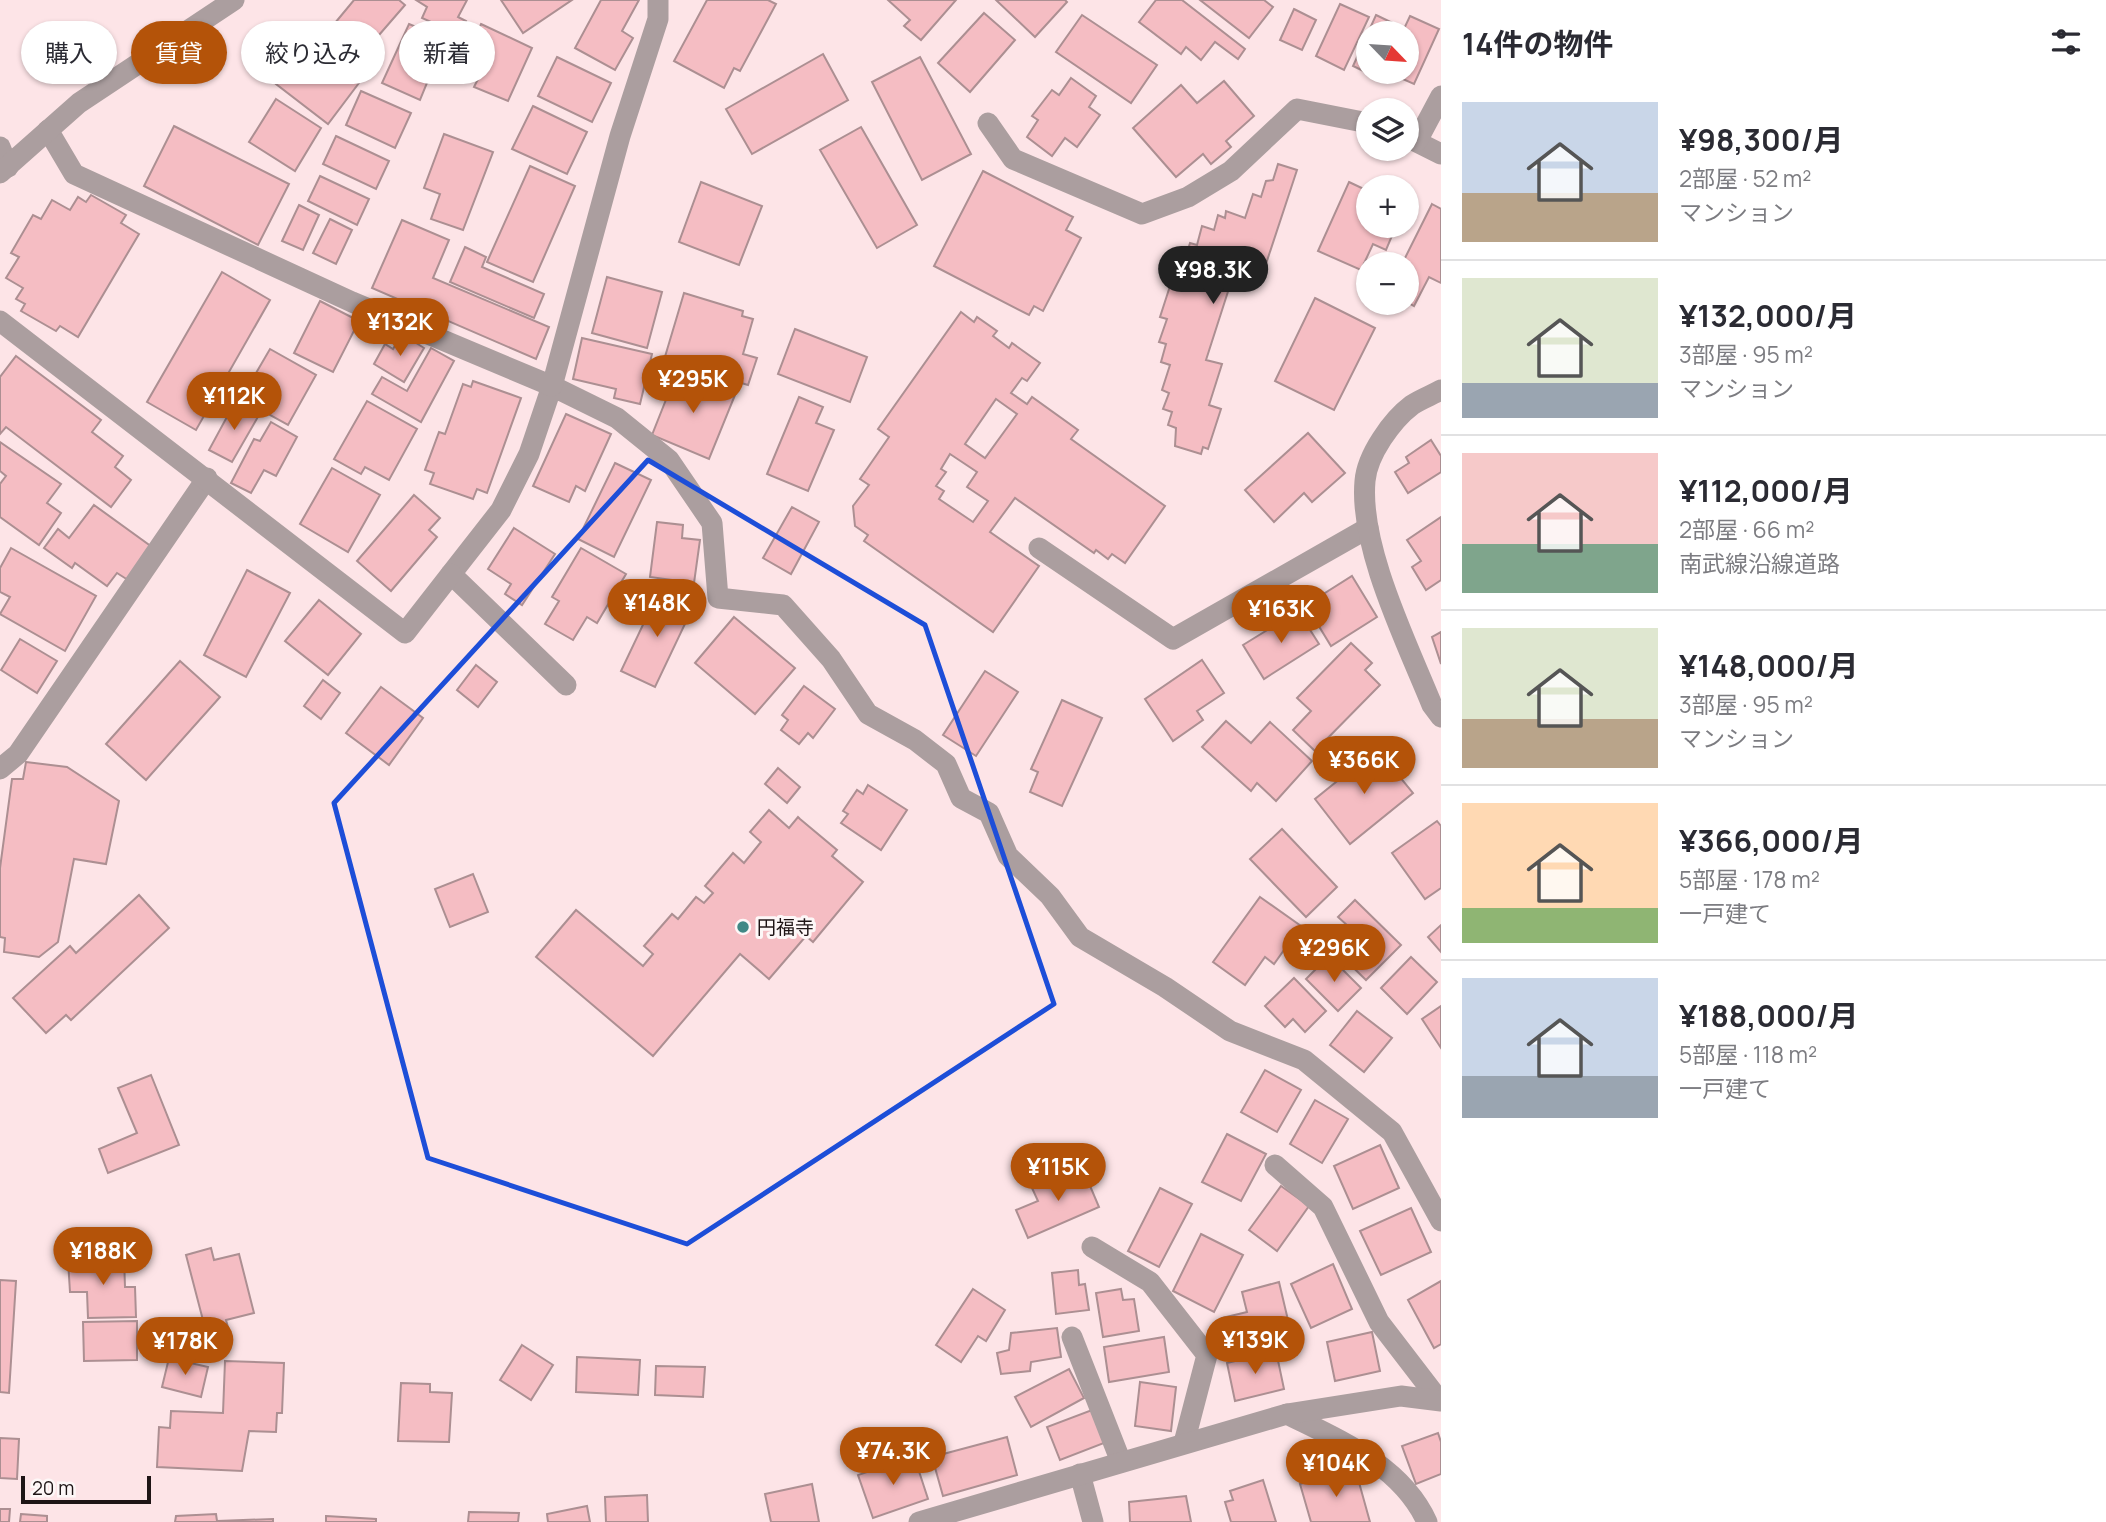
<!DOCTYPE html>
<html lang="ja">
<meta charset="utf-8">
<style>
:root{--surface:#fff;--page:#f7f7f7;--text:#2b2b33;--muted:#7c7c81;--line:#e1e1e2;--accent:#b45309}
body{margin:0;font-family:Manrope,"Noto Sans JP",sans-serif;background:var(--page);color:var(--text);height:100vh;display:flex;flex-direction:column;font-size:26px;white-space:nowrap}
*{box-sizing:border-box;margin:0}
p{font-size:23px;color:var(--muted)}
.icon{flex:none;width:38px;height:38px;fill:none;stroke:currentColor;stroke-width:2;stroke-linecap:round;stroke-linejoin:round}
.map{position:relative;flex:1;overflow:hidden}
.panel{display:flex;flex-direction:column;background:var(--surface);width:665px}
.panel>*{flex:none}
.top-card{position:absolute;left:21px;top:21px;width:665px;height:63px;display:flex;gap:14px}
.needle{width:46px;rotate:115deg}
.buttons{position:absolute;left:1356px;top:21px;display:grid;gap:14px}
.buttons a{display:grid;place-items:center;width:63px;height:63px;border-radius:50%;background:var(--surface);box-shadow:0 2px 5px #0004;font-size:35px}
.scale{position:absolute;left:21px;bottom:18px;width:130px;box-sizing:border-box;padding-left:7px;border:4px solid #1e1415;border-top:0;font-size:19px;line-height:24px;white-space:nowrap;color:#1e1415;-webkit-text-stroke:5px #fdf7f7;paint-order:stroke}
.price{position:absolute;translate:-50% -60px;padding:0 16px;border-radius:24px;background:var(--accent);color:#fff;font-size:23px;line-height:46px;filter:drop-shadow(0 2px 4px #0008)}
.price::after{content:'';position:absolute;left:50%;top:42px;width:21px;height:16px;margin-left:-10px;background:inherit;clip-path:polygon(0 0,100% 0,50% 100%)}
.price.current{background:#222;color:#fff}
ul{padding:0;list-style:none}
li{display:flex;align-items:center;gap:21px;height:175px;padding:0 21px}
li+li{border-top:2px solid var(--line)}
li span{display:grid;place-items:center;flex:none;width:196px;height:140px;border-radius:0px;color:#555}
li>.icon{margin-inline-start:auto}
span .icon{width:84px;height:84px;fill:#fffc;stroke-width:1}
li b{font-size:30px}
h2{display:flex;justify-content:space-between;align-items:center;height:84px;padding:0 21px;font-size:30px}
.pill{padding:0 24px;border-radius:32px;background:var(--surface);box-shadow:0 2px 5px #0004;font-size:24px;line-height:63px}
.pill.current{background:var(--accent);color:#fff}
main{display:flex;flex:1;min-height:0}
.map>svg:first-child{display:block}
.building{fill:#f5bdc3;stroke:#ac8f92;stroke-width:2;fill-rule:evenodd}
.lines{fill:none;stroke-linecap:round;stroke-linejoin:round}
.service{stroke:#ab9e9f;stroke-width:21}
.minor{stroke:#ab9e9f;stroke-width:21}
.tertiary{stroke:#ab9e9f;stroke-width:21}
.marked{fill:none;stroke:#1d4ed8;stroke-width:5;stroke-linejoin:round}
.poi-dot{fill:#408885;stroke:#fdf7f7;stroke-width:2.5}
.labels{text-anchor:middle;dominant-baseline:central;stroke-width:6;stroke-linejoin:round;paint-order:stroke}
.poi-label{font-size:19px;fill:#1e1415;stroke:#fdf7f7;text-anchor:start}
</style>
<main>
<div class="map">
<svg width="1441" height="1522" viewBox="0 0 1441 1522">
<rect width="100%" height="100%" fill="#fde4e7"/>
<g class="building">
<path d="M354 0H399L405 5 366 50 335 23Z"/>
<path d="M416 0H467L458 17 466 21 460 35 422 18 427 7Z"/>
<path d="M501 0H572L523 33Z"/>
<path d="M601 0H639L622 31 633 38 615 70 575 48Z"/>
<path d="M707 0H768L776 4 740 71 734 68 724 88 674 61Z"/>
<path d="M888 0H956L921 40 904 26 910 20Z"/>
<path d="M996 0H1065L1067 2 1035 37Z"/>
<path d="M1156 0H1182L1245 49 1238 59 1215 42 1201 60 1186 47 1181 54 1139 22Z"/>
<path d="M1200 0H1264L1273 7 1249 38Z"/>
<path d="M1340 4 1369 17 1344 70 1316 56Z"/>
<path d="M1294 9 1316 20 1302 50 1280 40Z"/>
<path d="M984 13 1015 40 970 92 938 63Z"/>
<path d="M1082 15 1157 65 1131 103 1056 52Z"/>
<path d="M1376 15 1401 27 1398 33H1368V72H1380L1378 78 1353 66Z"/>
<path d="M1410 16 1439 29 1414 84 1387 72H1407V33H1402Z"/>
<path d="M409 24 445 39 420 100 382 83Z"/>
<path d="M481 24 532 48 508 101 474 87 480 75 462 67Z"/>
<path d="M317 32 368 71 328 124 276 84Z"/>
<path d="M823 54 848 100 752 154 726 109Z"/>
<path d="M557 57 611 83 592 122 538 96Z"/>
<path d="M920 57 971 154 922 180 872 82Z"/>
<path d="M1071 78 1096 96 1089 107 1100 115 1077 147 1065 138 1052 156 1027 137 1038 120 1032 116 1052 90 1059 95Z"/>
<path d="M1224 81 1254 116 1226 141 1231 147 1211 164 1203 154 1176 177 1133 128 1181 85 1197 103Z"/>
<path d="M361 91 411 113 395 148 346 125Z"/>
<path d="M276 99 321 128 295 171 249 142Z"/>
<path d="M533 106 587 132 567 174 512 149Z"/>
<path d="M174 126 289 184 258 245 144 186Z"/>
<path d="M861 127 917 225 877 248 820 150Z"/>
<path d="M444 134 493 152 463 230 431 219 440 194 424 188Z"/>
<path d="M336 136 389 161 376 189 323 164Z"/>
<path d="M1278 164 1297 170 1259 285 1233 276 1206 360 1222 364 1209 405 1221 409 1208 449 1203 447 1201 454 1175 446 1176 428 1168 425 1172 412 1163 409 1169 393 1162 390 1170 365 1161 362 1166 344 1159 342 1167 319 1160 317 1171 283 1177 285 1190 243 1197 245 1202 226 1214 230 1218 215 1225 218 1226 211 1245 218 1253 194 1261 197 1266 181 1273 180Z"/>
<path d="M530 166 575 186 533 282 487 262Z"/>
<path d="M983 171 1073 217 1066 230 1081 238 1043 311 1034 306 1029 315 934 266Z"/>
<path d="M320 176 369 199 357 225 308 201Z"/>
<path d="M701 182 762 206 739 265 679 242Z"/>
<path d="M1349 182 1368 191V226H1383L1394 231 1386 250 1373 244 1361 270 1318 251Z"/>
<path d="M91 195 126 215 121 223 139 234 78 337 60 326 56 331 21 311 25 304 16 299 23 288 6 278 19 257 11 253 33 215 41 219 52 200 70 210 78 197 86 202Z"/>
<path d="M1432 204 1441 209V283L1429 277 1414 306 1407 302V264H1402Z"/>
<path d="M299 205 319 215 303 250 282 241Z"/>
<path d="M330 219 352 230 336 264 313 253Z"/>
<path d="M402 220 449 240 433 278 549 327 536 359 372 288Z"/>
<path d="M465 247 486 257 482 267 544 294 534 318 450 282Z"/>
<path d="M222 272 270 300 196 430 147 402Z"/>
<path d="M607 277 662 292 647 348 592 333Z"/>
<path d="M684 293 743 311 742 316 753 319 743 354 757 358 748 385 664 360Z"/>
<path d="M1315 298 1375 328 1334 410 1275 381Z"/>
<path d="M320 301 359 321 333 372 294 353Z"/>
<path d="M961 312 974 322 977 317 997 331 993 336 1009 348 1012 343 1040 363 1027 381 1022 378 1011 393 1027 404 1032 397 1078 430 1071 439 1165 506 1125 563 1112 554 1108 559 1096 550 1094 553 1015 498 990 532 1039 566 993 632 864 541 868 535 855 526 853 506 869 485 860 479 889 437 878 429ZM996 399 1017 414 985 458 965 444ZM950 454 977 472 967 487 988 501 973 522 939 499 944 491 936 486 946 472 941 469Z"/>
<path d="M795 329 867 357 850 402 778 374Z"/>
<path d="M402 334 424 348 404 382 374 364 385 344 393 349Z"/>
<path d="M582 338 652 354 640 404 614 398 616 389 573 379Z"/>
<path d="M431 348 454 361 421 422 372 394 382 377 407 391Z"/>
<path d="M270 349 316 375 288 425 241 399Z"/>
<path d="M16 356 101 420 92 432 123 456 115 467 131 480 111 507 6 427 0 434V377Z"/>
<path d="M677 372 735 395 709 459 652 435Z"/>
<path d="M473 381 521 398 487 493 477 489 473 499 430 484 434 473 425 470 439 432 445 434 463 384 471 387Z"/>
<path d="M799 397 823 407 816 423 834 430 808 491 767 474Z"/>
<path d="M367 401 417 429 389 480 365 467 361 474 334 459Z"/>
<path d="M235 402 259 415 232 462 209 450Z"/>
<path d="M566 414 611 434 585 491 576 486 569 502 533 486Z"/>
<path d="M271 422 297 437 276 476 264 470 251 493 231 483 254 439 260 441Z"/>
<path d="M1308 433 1345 473 1312 502 1304 493 1274 522 1245 490Z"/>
<path d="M1431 440 1441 456V472L1408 493 1395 472 1409 463 1406 457Z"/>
<path d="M0 442 61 484 47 503 61 513 39 545 0 517V484L6 476 0 471Z"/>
<path d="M615 463 651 480 614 557 578 539Z"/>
<path d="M332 468 380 495 348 552 300 524Z"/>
<path d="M414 495 440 518 429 530 437 537 391 591 357 561Z"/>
<path d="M94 505 152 547 128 580 117 573 107 586 75 563 72 568 44 548 58 529 69 538Z"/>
<path d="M792 507 819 522 791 574 763 558Z"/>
<path d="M1441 517V580L1426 590 1412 567 1421 561 1407 540Z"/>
<path d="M657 522 683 525 682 538 700 540 694 583 650 577Z"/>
<path d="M514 528 555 554 522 605 505 594 511 584 488 569Z"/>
<path d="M11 548 96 596 65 651 0 614 10 597 0 592V568Z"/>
<path d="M581 548 626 574 597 623 587 617 573 640 545 624 559 601 552 597Z"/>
<path d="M247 570 290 593 246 677 204 655Z"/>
<path d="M1352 576 1377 617 1331 646 1306 605Z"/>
<path d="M659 591 693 607 655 687 621 671Z"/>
<path d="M319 600 361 634 328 675 285 641Z"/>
<path d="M1298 611 1319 644 1264 679 1243 645Z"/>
<path d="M734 617 795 668 755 714 695 663Z"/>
<path d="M1441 632V664L1432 637Z"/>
<path d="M20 639 57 661 37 693 1 670Z"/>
<path d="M1351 643 1372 663 1365 670 1380 685 1315 751 1293 730 1311 711 1297 698Z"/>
<path d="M1202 660 1224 693 1197 711 1203 720 1173 741 1145 699Z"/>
<path d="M180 661 220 697 146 780 106 744Z"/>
<path d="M476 665 497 682 478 707 457 690Z"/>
<path d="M985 671 1018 692 976 756 943 735Z"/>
<path d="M323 680 340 693 321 719 304 706Z"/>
<path d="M804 686 835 709 813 738 808 733 799 744 781 730 788 720 782 715Z"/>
<path d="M381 687 423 718 389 765 346 733Z"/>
<path d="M1062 700 1102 718 1062 806 1030 792 1038 772 1031 769Z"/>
<path d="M1226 721 1251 743 1270 722 1312 761 1276 801 1257 783 1251 791 1202 747Z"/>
<path d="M1377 749 1413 793 1350 844 1315 799Z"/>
<path d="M26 762 67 767 119 801 106 864 74 859 58 942 39 957 4 952 5 938 0 937V868L12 779H23Z"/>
<path d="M778 768 800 787 787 803 765 784Z"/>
<path d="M868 785 907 810 881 850 841 823 848 814 843 811 857 790 863 794Z"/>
<path d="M769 810 789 828 798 817 800 819 837 850 832 856 863 882 813 942 806 936 769 979 740 954 653 1056 536 957 576 910 643 966 653 954 644 946 672 914 678 919 696 897 704 903 713 893 705 886 733 853 744 863 761 842 750 832Z"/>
<path d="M1437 821 1441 826V888L1425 899 1392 853Z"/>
<path d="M1282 829 1337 887 1306 917 1250 859Z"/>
<path d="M473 874 488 912 450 927 435 889Z"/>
<path d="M139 895 169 928 71 1020 66 1015 46 1033 13 998 70 946 76 953Z"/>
<path d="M1260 897 1301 926 1274 964 1265 957 1245 985 1213 962Z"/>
<path d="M1355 900 1401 945 1366 980 1329 944 1348 926 1338 917Z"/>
<path d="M1441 925V952L1428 937Z"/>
<path d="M1329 956 1361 988 1338 1011 1306 979Z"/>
<path d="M1411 957 1437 982 1407 1014 1381 988Z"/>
<path d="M1294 978 1326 1011 1305 1032 1293 1019 1285 1027 1265 1006Z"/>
<path d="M1441 1006V1048L1422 1019Z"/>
<path d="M1357 1011 1392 1038 1364 1072 1330 1045Z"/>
<path d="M1265 1070 1301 1090 1277 1132 1241 1112Z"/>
<path d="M151 1075 179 1145 108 1173 99 1149 137 1133 118 1088Z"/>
<path d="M1315 1100 1348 1119 1322 1163 1290 1144Z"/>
<path d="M1227 1134 1266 1154 1241 1201 1202 1182Z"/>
<path d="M1380 1145 1399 1188 1353 1209 1334 1166Z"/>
<path d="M1082 1167 1099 1207 1028 1238 1016 1210 1038 1201 1032 1188Z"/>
<path d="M1281 1186 1309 1206 1277 1251 1249 1230Z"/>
<path d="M1160 1188 1192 1204 1159 1267 1128 1251Z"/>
<path d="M1411 1208 1431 1252 1381 1275 1360 1231Z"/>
<path d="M1201 1234 1243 1255 1214 1312 1173 1291Z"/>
<path d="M211 1248 214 1260 239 1254 254 1313 226 1320 230 1335 199 1344 194 1327 204 1324 186 1255Z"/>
<path d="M124 1257 125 1287H135L136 1317 88 1318 87 1292H70L68 1260Z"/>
<path d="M1333 1264 1352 1309 1311 1328 1291 1284Z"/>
<path d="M1078 1270 1079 1285 1085 1284 1089 1310 1056 1314 1052 1273Z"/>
<path d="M0 1280 16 1281 9 1393 0 1392Z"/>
<path d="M1441 1281V1344L1434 1348 1408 1300Z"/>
<path d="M1279 1282 1292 1337 1230 1351 1222 1318 1247 1312 1242 1292Z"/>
<path d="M973 1289 1005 1310 986 1341 978 1336 961 1362 936 1345Z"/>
<path d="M1121 1289 1123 1300 1134 1299 1139 1331 1103 1337 1096 1293Z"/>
<path d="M137 1321V1360L84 1361 83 1322Z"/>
<path d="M1057 1328 1061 1357 1031 1362 1030 1371 1001 1374 997 1353 1009 1350 1011 1333Z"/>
<path d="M1372 1332 1380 1371 1335 1381 1327 1342Z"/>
<path d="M1164 1337 1169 1372 1109 1382 1104 1347Z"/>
<path d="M522 1345 553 1365 531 1400 500 1380Z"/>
<path d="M1276 1351 1284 1389 1235 1401 1227 1363Z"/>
<path d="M577 1357 640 1360 638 1395 576 1392Z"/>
<path d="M169 1358 208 1367 201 1397 162 1387Z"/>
<path d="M225 1361 284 1363 282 1413H277L276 1432 249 1431 242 1471 157 1467 159 1427 170 1428 171 1411 223 1413Z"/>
<path d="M656 1366 705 1367 703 1397 655 1395Z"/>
<path d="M1069 1369 1084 1398 1031 1427 1015 1397Z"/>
<path d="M1140 1382 1176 1387 1171 1431 1135 1426Z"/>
<path d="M401 1383 430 1384V1392L452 1393 449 1442 398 1441Z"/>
<path d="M1092 1410 1104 1443 1060 1460 1047 1427Z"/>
<path d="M1438 1433 1441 1442V1474L1416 1484 1402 1446Z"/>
<path d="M1007 1437 1017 1475 943 1496 932 1457Z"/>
<path d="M0 1438 19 1439 17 1479 0 1478Z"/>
<path d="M914 1456 928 1499 873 1518 858 1475Z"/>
<path d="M1355 1468 1370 1522H1311L1300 1484Z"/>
<path d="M1263 1480 1276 1522H1231L1225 1502 1233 1500 1230 1491Z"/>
<path d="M812 1484 819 1522H771L765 1494Z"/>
<path d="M647 1495 648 1522H606L605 1497Z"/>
<path d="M1186 1496 1191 1522H1130L1129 1502Z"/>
<path d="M587 1506 590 1522H548L547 1514Z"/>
<path d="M0 1509H10L9 1522H0Z"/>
<path d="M469 1512 519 1513 518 1522H468Z"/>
<path d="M21 1514 47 1516V1522H20Z"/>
<path d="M216 1514 217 1521 273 1519V1522H175L176 1516Z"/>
<path d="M326 1516 376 1519V1522H326Z"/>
</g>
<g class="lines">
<g class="service">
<path d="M1039 548 1173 639 1368 528"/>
<path d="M566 685 451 574 501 510 529 454 552 386 617 418 669 460 712 523 718 598 783 605 831 659 868 714 915 740 946 764 961 798 989 813 1008 856 1050 896 1080 937 1165 987 1230 1031 1304 1060 1392 1132 1441 1221"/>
<path d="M0 769 18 754 207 478"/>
<path d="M1275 1165 1323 1207 1379 1322 1439 1400"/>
<path d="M1092 1247 1150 1282 1207 1355 1184 1443"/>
<path d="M1072 1337 1121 1462"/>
<path d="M1287 1414C1339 1440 1401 1465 1427 1522"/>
<path d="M1080 1474 1093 1522"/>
</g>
<g class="minor">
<path d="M988 123 1013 159 1142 214 1188 197 1231 171 1297 109 1368 123"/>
<path d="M48 130 74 174 352 302 552 386 620 136 658 19V0"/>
<path d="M1407 137 1441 154"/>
<path d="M1417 141 1441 96"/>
<path d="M0 321 405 633 451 574"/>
<path d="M1441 390C1432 395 1421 399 1412 405 1392 420 1367 455 1365 481 1359 547 1407 643 1432 705L1441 717"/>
<path d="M919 1522 1287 1414 1401 1396 1441 1401"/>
</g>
<g class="tertiary">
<path d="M0 147 8 167"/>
<path d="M0 173 79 103 234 0"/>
</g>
</g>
<path class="marked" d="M648 460 925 625 1054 1004 687 1244 428 1158 334 803Z"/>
<circle class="poi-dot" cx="743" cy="927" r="7"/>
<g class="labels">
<g class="poi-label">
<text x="757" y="927">円福寺</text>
</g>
</g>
</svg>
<div class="buttons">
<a><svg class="needle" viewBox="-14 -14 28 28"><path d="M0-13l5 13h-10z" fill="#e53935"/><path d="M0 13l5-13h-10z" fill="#7c7c81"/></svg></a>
<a><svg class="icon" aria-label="layers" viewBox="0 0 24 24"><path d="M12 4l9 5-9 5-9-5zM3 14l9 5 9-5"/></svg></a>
<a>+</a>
<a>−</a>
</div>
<div class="scale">20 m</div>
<b class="price current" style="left:1213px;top:306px">¥98.3K</b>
<b class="price" style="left:400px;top:358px">¥132K</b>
<b class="price" style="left:693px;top:415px">¥295K</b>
<b class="price" style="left:234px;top:432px">¥112K</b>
<b class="price" style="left:657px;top:639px">¥148K</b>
<b class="price" style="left:1281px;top:645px">¥163K</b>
<b class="price" style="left:1364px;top:796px">¥366K</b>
<b class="price" style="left:1334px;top:984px">¥296K</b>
<b class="price" style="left:1058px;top:1203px">¥115K</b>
<b class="price" style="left:103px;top:1287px">¥188K</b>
<b class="price" style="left:1255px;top:1376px">¥139K</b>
<b class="price" style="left:185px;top:1377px">¥178K</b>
<b class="price" style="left:893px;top:1487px">¥74.3K</b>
<b class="price" style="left:1336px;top:1499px">¥104K</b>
<div class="top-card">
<a class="pill">購入</a>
<a class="pill current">賃貸</a>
<a class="pill">絞り込み</a>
<a class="pill">新着</a>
</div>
</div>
<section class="panel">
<h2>14件の物件<svg class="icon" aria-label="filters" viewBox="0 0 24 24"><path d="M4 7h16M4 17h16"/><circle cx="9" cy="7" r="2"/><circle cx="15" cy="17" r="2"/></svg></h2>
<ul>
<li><span style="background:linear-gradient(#c9d6e8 65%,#b9a48a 0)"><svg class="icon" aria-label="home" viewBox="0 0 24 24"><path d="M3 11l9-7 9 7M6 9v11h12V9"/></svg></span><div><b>¥98,300/月</b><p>2部屋 · 52 m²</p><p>マンション</p></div></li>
<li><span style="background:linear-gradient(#dfe7d0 75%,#9aa5b1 0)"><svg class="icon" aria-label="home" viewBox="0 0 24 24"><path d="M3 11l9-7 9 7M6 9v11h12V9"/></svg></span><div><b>¥132,000/月</b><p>3部屋 · 95 m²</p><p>マンション</p></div></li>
<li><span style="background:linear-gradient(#f6c9c9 65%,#7fa58c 0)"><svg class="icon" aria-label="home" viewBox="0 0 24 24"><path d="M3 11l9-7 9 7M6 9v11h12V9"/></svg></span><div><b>¥112,000/月</b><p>2部屋 · 66 m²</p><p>南武線沿線道路</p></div></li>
<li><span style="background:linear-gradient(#dfe7d0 65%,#b9a48a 0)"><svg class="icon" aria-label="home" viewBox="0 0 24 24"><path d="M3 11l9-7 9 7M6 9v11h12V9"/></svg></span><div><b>¥148,000/月</b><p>3部屋 · 95 m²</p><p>マンション</p></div></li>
<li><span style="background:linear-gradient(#ffd9b3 75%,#8fb573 0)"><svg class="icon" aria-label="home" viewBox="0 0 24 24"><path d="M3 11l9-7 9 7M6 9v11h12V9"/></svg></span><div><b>¥366,000/月</b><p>5部屋 · 178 m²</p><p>一戸建て</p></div></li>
<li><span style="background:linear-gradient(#c9d6e8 70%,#9aa5b1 0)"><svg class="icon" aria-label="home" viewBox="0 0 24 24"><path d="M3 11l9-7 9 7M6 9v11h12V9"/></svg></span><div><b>¥188,000/月</b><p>5部屋 · 118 m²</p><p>一戸建て</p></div></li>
</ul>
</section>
</main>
